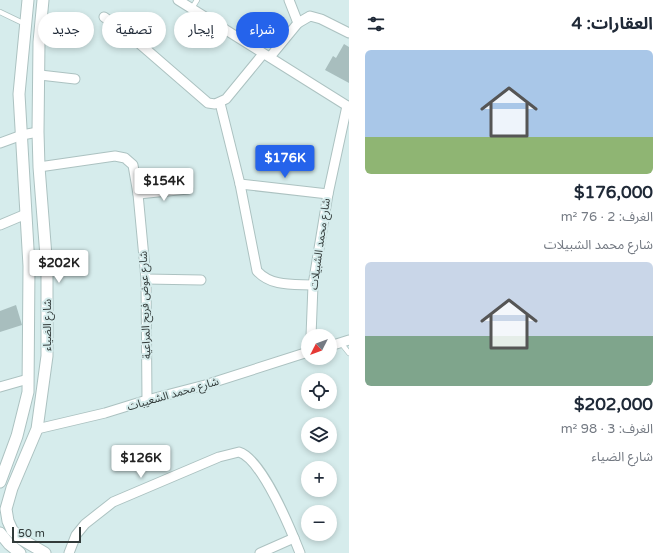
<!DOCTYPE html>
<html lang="ar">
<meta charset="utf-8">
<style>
:root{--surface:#fff;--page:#f2f2f3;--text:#1f2937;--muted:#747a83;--accent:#2563eb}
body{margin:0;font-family:"Varela Round","Noto Sans Arabic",sans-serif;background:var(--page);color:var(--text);direction:rtl;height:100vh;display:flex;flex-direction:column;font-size:15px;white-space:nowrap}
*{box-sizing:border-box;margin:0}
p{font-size:13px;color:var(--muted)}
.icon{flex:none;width:22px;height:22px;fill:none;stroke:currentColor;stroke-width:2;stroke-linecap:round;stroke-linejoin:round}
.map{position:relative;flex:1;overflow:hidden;direction:ltr}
.drawer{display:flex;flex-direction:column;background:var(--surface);width:320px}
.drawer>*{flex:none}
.top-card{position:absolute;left:12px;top:12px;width:277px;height:36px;direction:rtl;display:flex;gap:8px}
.needle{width:26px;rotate:228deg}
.buttons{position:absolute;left:301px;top:329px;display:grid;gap:8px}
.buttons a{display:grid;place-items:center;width:36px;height:36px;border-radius:50%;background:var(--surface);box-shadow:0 2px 6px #0003;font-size:20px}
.scale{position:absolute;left:12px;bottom:10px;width:69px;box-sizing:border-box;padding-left:4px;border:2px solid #323b3a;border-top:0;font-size:11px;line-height:14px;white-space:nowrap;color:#323b3a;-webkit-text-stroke:3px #d6ecec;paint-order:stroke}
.price{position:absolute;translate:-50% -34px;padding:0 9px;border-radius:4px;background:#fff;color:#222;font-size:13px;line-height:26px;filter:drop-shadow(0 1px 2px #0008)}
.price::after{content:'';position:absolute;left:50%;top:24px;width:12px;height:9px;margin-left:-6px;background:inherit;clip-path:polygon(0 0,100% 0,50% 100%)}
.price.current{background:var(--accent);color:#fff}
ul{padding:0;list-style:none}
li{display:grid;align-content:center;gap:8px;height:212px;padding:0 16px}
li span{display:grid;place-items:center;height:124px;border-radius:6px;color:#555}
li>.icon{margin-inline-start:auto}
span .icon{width:72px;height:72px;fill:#fffc;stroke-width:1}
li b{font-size:17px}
h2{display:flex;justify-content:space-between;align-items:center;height:48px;padding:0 16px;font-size:17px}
.tag{padding:0 14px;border-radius:18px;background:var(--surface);box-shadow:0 2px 6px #0003;font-size:14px;line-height:36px}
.tag.current{background:var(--accent);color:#fff}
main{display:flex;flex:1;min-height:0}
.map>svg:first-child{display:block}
.building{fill:#a8bebe}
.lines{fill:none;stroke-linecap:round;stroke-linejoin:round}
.service-casing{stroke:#acc2c1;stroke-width:6}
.minor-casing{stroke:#acc2c1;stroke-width:11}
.tertiary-casing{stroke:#acc2c1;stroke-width:13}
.service{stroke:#fff;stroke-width:4.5}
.minor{stroke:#fff;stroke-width:9}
.tertiary{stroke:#fff;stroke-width:11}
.labels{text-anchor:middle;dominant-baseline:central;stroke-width:4;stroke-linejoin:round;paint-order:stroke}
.street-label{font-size:11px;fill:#323b3a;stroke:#d6ecec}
</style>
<main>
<section class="drawer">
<h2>العقارات: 4<svg class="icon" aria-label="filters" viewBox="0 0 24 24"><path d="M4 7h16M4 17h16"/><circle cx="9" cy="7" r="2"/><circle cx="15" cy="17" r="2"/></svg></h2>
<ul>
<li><span style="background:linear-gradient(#a9c7e8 70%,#8fb573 0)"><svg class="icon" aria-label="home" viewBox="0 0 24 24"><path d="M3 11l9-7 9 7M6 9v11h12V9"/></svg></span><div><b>$176,000</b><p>الغرف: 2 · 76 m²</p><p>شارع محمد الشبيلات</p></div></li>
<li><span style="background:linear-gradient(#c9d6e8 60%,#7fa58c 0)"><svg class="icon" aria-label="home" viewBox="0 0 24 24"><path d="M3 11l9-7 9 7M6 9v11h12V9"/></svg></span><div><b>$202,000</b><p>الغرف: 3 · 98 m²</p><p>شارع الضياء</p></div></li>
</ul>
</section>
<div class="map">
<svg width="349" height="553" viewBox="0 0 349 553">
<rect width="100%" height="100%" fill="#d6ecec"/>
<g class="building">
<path d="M344 44 349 47V83L325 70 333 56 336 58Z"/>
<path d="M16 305 22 325 0 332V311Z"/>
</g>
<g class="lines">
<g class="service-casing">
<g id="service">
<path d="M192 8 197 0"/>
<path d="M0 12 25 24"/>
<path d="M341 343 349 353"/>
</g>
</g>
<g class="minor-casing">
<g id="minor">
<path d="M178 0 349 107"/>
<path d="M289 0 298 23"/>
<path d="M104 17 133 38 208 103 215 104 226 99 263 54"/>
<path d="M270 57 298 23 310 16 321 19 349 33"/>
<path d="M40 75 75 79"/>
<path d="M220 103 240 184 257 271C272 287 293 284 313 285"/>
<path d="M0 143 22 135 38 132"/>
<path d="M39 167 115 156 125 158 133 165 138 194 146 279 147 400"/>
<path d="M240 184 328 194"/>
<path d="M138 194 188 189"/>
<path d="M0 225 26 214"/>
<path d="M146 279 201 280"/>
<path d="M311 336 313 285 328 194 347 106"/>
<path d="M330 346 349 340"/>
<path d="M0 387 28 379"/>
<path d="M37 429 105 413 147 400 205 385 308 352"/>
<path d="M69 553 76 535 85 524 113 502 219 457 239 452C262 459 291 530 300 553"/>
<path d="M260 553 294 538"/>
</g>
</g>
<g class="tertiary-casing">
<g id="tertiary">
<path d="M43 0 39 42 38 132 39 167 47 269V356L37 429 12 488 6 509 8 521 12 530 21 539 45 553"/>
<path d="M0 482 17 436 28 392 29 266 19 94 28 0"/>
<path d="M0 533 9 544 20 553"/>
</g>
</g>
<use href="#service" class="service"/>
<use href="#minor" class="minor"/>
<use href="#tertiary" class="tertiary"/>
</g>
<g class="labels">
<g class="street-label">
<text transform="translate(320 244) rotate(-82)">شارع محمد الشبيلات</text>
<text transform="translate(145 305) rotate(-92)">شارع عوض فريح المراعية</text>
<text transform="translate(47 325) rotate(-90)">شارع الضياء</text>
<text transform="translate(173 394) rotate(-16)">شارع محمد الشعيبات</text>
</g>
</g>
</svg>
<div class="buttons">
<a><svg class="needle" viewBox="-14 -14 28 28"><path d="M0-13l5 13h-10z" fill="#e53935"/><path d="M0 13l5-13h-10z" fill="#747a83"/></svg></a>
<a><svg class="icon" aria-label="locate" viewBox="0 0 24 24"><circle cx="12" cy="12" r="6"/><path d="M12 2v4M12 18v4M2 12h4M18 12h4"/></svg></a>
<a><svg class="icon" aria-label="layers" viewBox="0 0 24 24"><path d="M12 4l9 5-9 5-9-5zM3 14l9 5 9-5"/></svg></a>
<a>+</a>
<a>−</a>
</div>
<div class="scale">50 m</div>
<b class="price current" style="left:285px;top:179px">$176K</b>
<b class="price" style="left:164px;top:202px">$154K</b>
<b class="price" style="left:59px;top:284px">$202K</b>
<b class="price" style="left:141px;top:479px">$126K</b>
<div class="top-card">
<a class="tag current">شراء</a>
<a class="tag">إيجار</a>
<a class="tag">تصفية</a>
<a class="tag">جديد</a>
</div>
</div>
</main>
